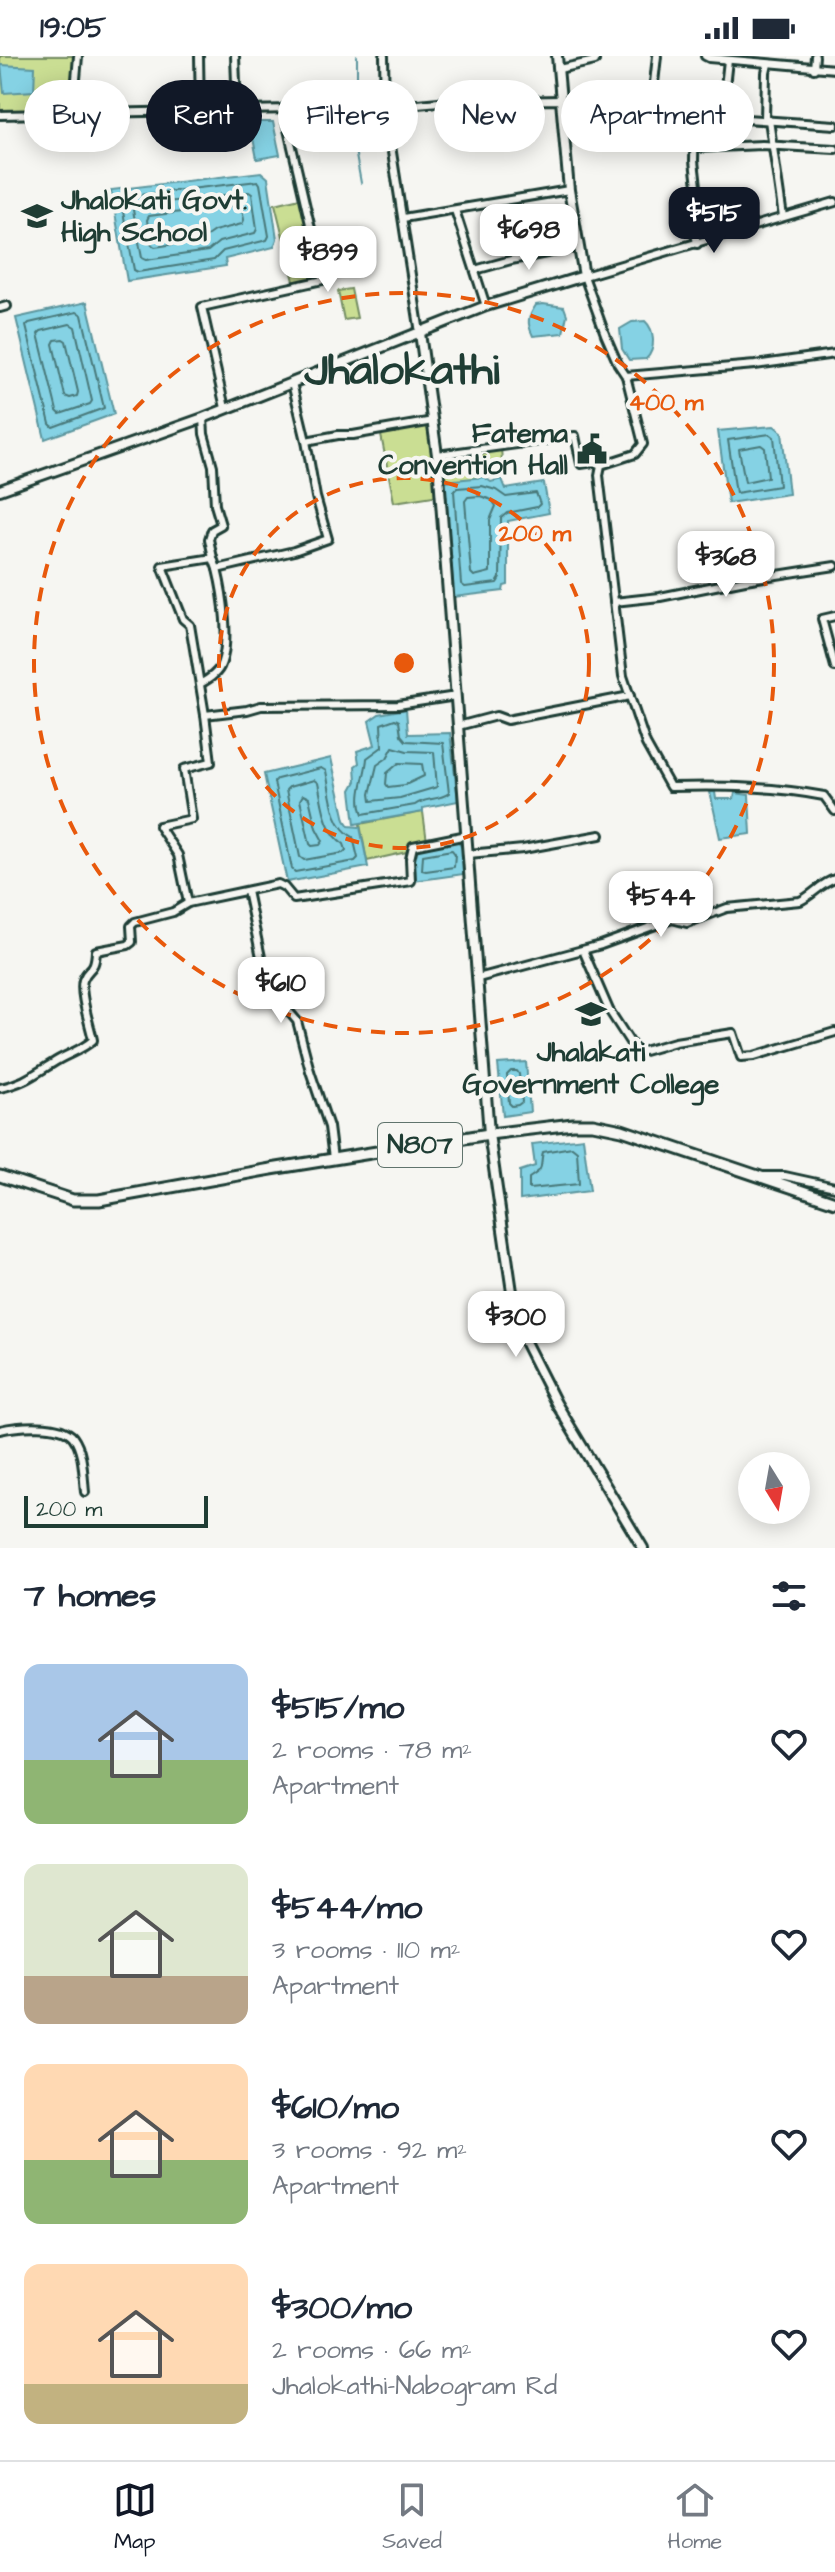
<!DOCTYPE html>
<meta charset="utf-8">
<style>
:root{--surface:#fff;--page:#f2f2f3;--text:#1f2937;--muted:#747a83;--line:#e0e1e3;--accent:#111827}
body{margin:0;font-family:"Architects Daughter",sans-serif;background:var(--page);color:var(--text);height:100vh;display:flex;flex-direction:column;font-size:30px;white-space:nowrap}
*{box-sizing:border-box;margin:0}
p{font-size:26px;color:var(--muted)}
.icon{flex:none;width:44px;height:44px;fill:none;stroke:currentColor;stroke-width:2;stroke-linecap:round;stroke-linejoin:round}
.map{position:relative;height:1492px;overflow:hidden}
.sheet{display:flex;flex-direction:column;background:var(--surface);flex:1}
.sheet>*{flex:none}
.hud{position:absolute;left:24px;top:24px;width:788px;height:72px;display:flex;gap:16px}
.needle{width:52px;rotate:169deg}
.fabs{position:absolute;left:738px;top:1396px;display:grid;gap:16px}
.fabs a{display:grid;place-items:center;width:72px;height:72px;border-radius:50%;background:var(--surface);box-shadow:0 4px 20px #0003;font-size:40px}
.scale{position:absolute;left:24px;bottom:20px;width:184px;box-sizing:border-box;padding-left:8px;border:4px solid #1f3d34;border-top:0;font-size:22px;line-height:28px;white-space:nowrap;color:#1f3d34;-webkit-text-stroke:6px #f6f6f2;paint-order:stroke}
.price{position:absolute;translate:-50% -68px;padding:0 18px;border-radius:16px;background:#fff;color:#222;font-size:26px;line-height:52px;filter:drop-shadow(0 2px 4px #0008)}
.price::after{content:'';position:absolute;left:50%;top:48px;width:24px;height:18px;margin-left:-12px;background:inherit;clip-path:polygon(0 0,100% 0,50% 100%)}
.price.active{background:var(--accent);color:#fff}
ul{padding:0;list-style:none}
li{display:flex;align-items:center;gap:24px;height:200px;padding:0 24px}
li span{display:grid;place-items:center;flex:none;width:224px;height:160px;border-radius:16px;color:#555}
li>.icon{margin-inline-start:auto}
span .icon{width:96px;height:96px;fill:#fffc;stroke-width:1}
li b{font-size:34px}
h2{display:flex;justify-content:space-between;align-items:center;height:96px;padding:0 24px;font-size:34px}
.pill{padding:0 28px;border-radius:36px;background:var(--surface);box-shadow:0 4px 20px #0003;font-size:28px;line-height:72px}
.pill.active{background:var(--accent);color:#fff}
.status{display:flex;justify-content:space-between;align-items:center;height:56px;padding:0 40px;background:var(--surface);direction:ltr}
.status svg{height:22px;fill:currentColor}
.tabs{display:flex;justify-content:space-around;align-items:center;height:112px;border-top:2px solid var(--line);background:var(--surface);font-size:22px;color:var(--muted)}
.tabs a{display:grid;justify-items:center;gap:4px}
.tabs .active{color:var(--accent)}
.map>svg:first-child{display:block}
.green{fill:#cade93;stroke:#748e64;stroke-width:2}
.water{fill:#85d2e4;stroke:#5c969e;stroke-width:2}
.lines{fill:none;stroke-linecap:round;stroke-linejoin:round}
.shore{stroke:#48797a;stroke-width:2}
.stream{stroke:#5c969e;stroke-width:2}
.minor-casing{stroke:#1f3d34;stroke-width:12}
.major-casing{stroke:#1f3d34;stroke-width:14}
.highway-casing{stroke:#1f3d34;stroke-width:15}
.minor{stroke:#f6f6f2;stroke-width:6}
.major{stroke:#f6f6f2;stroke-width:8}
.highway{stroke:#f6f6f2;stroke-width:9}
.ring{fill:none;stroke:#e8590c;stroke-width:4;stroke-dasharray:14 10}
.labels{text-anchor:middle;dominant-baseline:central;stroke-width:8;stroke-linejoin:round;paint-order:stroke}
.shield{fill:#f6f6f2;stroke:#60746d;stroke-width:2}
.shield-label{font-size:26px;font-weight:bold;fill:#1f3d34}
.poi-label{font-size:28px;font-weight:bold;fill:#1f3d34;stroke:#f6f6f2;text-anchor:start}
.town-label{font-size:44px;font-weight:bold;fill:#1f3d34;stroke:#f6f6f2}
.centre{fill:#e8590c;stroke:#f6f6f2;stroke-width:4}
.ring-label{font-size:24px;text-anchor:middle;font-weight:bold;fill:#e8590c;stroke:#f6f6f2;stroke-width:8;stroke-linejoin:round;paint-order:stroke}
</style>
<div class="status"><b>19:05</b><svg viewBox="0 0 49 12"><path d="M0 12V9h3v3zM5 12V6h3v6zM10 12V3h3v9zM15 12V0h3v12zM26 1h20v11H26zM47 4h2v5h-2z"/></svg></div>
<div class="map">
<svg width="835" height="1492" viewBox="0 0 835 1492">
<rect width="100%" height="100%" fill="#f6f6f2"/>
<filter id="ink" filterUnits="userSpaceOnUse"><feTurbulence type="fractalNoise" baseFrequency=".0125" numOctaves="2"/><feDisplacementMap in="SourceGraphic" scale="16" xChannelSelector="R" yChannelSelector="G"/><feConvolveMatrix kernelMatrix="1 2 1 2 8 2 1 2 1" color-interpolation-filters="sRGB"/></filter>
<g filter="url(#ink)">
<g class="green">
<path d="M0 0H78L72 56 0 57Z"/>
<path d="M304 141 323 224 295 229 275 148Z"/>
<path d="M351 233 357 262 344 264 338 235Z"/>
<path d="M433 365 437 399 501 391 503 420 440 426V439L394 446 380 374Z"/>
<path d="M423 756 427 786 421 787 411 795 367 805 360 768Z"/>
</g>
<g class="water">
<path d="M1 9 35 11 34 35 4 37Z"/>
<path d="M250 66H273L280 99 257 103Z"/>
<path d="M261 116 268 122 277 183 274 191 225 203 226 210 127 225 111 134Z"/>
<path d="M87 246 114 358 45 383 16 262Z"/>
<path d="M543 248 564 251 567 259 563 277 533 280C526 266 528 261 536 249Z"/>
<path d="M645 265C655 274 656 294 646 303L629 304 622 293 620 273 632 266Z"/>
<path d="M774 370 782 376 789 438 728 447 718 375Z"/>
<path d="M484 421 491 426 502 423 506 433 544 427 549 457 508 465V529L504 530 503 535 454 541 445 425Z"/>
<path d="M406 653 408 678 450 677 458 745 423 752V756L355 768 351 734 356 725 355 710 359 707 357 695 375 689 369 665 379 658Z"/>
<path d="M331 702 345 764 349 770 360 771 368 811 287 826 264 718Z"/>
<path d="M710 736H715L716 743H734L735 737 749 739 751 778 720 782Z"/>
<path d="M458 784 463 795 464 818 413 825 415 795 419 792Z"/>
<path d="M526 1006 530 1056 503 1060 498 1008Z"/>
<path d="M583 1082 590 1135 520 1144V1115L535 1110 532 1088Z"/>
</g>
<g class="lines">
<g class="shore">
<path d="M258 125 260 128 269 180 267 184 223 195 214 204 138 216 134 214 121 145 122 141Z"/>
<path d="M249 136 252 138 257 173 255 177 219 186 208 195 146 204 142 202 133 154 134 150Z"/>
<path d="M238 149 242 152 244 164 242 168 214 175 201 184 155 191 151 188 147 164 149 160Z"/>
<path d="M77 256 82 259 104 352 53 371 50 368 26 270 29 267Z"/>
<path d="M70 268 75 271 92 345 90 348 60 358 57 355 38 278 41 275Z"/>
<path d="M63 283 66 285 78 336 77 340 70 342 65 340 53 288 55 284Z"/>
<path d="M770 378 774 381 779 430 736 437 728 384Z"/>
<path d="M761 389 765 392 768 421 745 426 739 393Z"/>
<path d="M482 430 496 434 506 441 536 437 540 448 537 451 507 457 501 462 500 522 497 527 465 531 461 528 454 435 457 432Z"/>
<path d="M480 440 492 444 496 450 490 464V516L474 520 471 517 465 445 468 441Z"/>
<path d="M395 663 399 665 401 679 406 685 443 687 449 737C439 745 425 741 415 749L363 758C355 740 366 720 367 702L382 691 381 668Z"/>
<path d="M393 691 407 695 434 696 437 731 400 742 371 745 370 738 377 709 387 702Z"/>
<path d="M399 707 422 708 424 720 405 729 388 731 386 728 387 717Z"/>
<path d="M321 712 326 715C331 738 331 769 353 781L358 802 355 805 295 816 292 813 274 726 277 723Z"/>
<path d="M314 724 318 727C323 749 324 775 344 788L346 794 343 797 304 804 300 801 286 734 289 731Z"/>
<path d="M303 739 309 742 316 772 323 785 320 789 312 790 310 788 300 744Z"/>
<path d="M452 794 455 798 454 811 426 815 422 814 423 799Z"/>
<path d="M511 1015H517L519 1018 522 1046 518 1049 512 1050 509 1047 507 1019Z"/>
<path d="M572 1091 577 1095 579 1128 529 1133V1122C546 1111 539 1113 543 1096Z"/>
</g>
<path class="stream" d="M357 0V55L351 72 361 127"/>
<g class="minor-casing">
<g id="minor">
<path d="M199 0 200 55"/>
<path d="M235 0 237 54"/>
<path d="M384 0 385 51 439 46 562 44 632 50 685 59 835 69"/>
<path d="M705 0 709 2 835 13"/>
<path d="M559 13 595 5V0"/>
<path d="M814 13 815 0"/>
<path d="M651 54 657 0"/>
<path d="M73 58 78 0"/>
<path d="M0 59 385 51 420 277"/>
<path d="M695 59 694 105 700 155 692 159 697 188"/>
<path d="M726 61 725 31 728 4"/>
<path d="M765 63 766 17 768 8"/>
<path d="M769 64 783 161"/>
<path d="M695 92 762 89 835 93"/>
<path d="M835 146 584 220 605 278 618 308 626 320 643 388 635 398 601 409 599 419 623 620 646 688 670 731C720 730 774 730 824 740L835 755"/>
<path d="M455 154 486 250"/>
<path d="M403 162 569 134"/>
<path d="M475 214 511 204 577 191"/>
<path d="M0 252 7 250"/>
<path d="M626 320 755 309 835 298"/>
<path d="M292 327 306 385 338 379H353L433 365"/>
<path d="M225 352 202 251 323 224 283 52"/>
<path d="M203 362 204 378 213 410 215 449 221 469 212 474 209 483 213 502 162 510 183 563 190 569 205 659 247 654 261 650 398 649 456 640"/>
<path d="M437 399 575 380 581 408 594 406 601 409"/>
<path d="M213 502 217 513 294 495 328 483 316 441 306 385"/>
<path d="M614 546 660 541 745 524 835 510"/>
<path d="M835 560 822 563 835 611"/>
<path d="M200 628C207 624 216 619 220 611 231 588 223 537 217 513"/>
<path d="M458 670 496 660 507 664 630 640"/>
<path d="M468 798 523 793 600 779"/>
<path d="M247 835 262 906 279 944 297 965 310 1015 329 1071 333 1103"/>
<path d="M188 847 178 799 159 770 192 763 184 713 211 706 205 659"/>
<path d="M583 894 609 954 637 997 675 986 733 977 741 1001 754 1000 835 976"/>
<path d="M478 922 601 889 672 863 687 867 727 852 800 845C813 839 821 827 835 823"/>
<path d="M0 1032C24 1027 33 1019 53 1007 66 998 81 995 93 984 90 969 79 937 83 924 88 910 95 917 96 895L128 889 132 886 131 870 135 866 173 856 188 847 278 828 284 831 294 843 411 825 410 803 413 790 467 779"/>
<path d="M764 1120H785L835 1131"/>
<path d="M0 1374C17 1370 61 1366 73 1381 84 1396 83 1419 85 1436"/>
</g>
</g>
<g class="major-casing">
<g id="major">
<path d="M420 277 438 406 489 1078 517 1270 556 1347 643 1492"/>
<path d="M0 434 203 362 486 250 584 220 569 134 557 0"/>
</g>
</g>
<g class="highway-casing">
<path id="highway" d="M0 1120 73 1144H99L271 1113 489 1078 573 1068H593L622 1074 835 1146"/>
</g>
<use href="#minor" class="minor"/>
<use href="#major" class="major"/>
<use href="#highway" class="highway"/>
</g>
</g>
<g class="ring">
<circle cx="404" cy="607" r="185"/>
<circle cx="404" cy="607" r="370"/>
</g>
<defs>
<g id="school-bare" transform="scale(2.4)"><path d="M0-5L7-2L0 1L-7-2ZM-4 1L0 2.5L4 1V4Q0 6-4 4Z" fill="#1f3d34" stroke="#f6f6f2" stroke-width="2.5" paint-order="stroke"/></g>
<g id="civic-bare" transform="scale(2.4)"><path d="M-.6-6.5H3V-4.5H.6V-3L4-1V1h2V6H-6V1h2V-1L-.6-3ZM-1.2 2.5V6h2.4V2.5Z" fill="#1f3d34" stroke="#f6f6f2" stroke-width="2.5" paint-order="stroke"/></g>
<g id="university-bare" transform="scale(2.4)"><path d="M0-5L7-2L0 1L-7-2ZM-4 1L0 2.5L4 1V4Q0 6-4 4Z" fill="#1f3d34" stroke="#f6f6f2" stroke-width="2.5" paint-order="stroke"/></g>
</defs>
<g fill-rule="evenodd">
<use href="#school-bare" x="37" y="160"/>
<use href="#civic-bare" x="592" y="393"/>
<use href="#university-bare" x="591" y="958"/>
</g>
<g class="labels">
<rect class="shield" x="378" y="1067" width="84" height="44" rx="6"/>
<g class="shield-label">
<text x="420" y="1089">N807</text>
</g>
<g class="poi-label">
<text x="61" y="144">Jhalokati Govt.<tspan x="61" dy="32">High School</tspan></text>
<text x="568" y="377" text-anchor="end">Fatema<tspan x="568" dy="32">Convention Hall</tspan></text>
<text x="591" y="996" text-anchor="middle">Jhalakati<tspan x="591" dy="32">Government College</tspan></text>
</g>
<g class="town-label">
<text x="402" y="315">Jhalokathi</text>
</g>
</g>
<circle cx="404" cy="607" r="12" class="centre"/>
<g class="ring-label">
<text x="666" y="354">400 m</text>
<text x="535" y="485">200 m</text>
</g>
</svg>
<div class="fabs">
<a><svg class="needle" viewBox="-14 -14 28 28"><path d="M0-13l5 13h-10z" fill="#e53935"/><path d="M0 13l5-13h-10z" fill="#747a83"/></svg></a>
</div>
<div class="scale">200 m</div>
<b class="price active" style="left:714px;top:199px">$515</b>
<b class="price" style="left:529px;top:216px">$698</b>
<b class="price" style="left:328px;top:238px">$899</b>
<b class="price" style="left:726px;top:543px">$368</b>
<b class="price" style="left:661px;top:883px">$544</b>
<b class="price" style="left:281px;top:969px">$610</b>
<b class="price" style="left:516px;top:1303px">$300</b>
<div class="hud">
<a class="pill">Buy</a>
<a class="pill active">Rent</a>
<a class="pill">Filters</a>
<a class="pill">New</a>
<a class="pill">Apartment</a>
</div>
</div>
<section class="sheet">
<h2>7 homes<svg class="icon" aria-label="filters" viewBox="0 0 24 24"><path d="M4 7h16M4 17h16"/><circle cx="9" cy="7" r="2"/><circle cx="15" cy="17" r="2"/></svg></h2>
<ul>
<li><span style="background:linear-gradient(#a9c7e8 60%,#8fb573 0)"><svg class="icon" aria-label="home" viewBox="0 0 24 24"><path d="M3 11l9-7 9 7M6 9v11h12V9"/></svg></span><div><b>$515/mo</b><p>2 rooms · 78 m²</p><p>Apartment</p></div><svg class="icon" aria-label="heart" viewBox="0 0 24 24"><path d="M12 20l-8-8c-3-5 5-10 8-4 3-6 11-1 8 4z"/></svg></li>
<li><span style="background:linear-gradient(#dfe7d0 70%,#b9a48a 0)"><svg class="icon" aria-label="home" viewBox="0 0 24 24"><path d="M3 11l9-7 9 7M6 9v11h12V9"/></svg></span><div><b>$544/mo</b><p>3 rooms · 110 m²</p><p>Apartment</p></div><svg class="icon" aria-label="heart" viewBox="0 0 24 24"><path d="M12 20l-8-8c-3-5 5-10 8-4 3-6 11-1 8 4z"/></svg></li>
<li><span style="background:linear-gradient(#ffd9b3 60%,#8fb573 0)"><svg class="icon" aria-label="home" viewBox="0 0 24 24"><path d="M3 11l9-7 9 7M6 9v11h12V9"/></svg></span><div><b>$610/mo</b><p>3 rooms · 92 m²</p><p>Apartment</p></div><svg class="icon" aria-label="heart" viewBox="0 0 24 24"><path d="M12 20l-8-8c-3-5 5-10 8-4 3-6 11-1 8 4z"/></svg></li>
<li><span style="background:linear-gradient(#ffd9b3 75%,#c2b280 0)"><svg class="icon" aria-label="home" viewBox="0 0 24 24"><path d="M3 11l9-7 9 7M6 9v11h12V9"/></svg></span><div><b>$300/mo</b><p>2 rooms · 66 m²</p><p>Jhalokathi-Nabogram Rd</p></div><svg class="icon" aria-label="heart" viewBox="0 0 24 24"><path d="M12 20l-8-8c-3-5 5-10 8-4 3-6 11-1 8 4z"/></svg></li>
</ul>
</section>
<nav class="tabs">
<a class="active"><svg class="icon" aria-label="map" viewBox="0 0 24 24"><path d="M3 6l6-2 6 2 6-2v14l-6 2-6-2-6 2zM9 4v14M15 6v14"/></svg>Map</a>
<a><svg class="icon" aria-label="saved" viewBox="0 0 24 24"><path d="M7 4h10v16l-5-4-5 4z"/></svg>Saved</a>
<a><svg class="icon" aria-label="home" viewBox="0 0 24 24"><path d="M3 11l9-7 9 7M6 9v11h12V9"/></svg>Home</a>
</nav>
